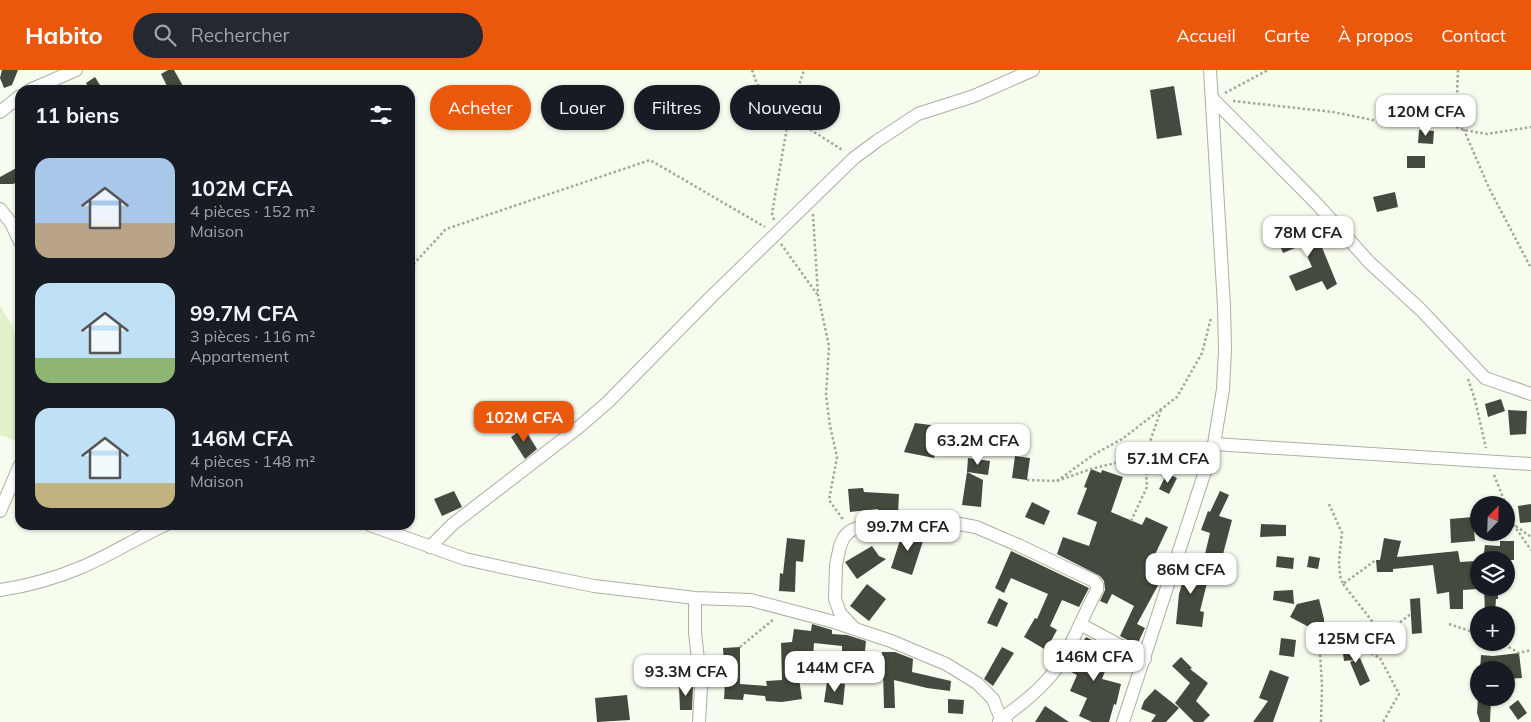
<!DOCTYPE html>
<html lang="fr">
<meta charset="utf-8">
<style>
:root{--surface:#171b24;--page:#242831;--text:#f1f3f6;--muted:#9ea1a6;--accent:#ea580c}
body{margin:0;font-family:Mulish,sans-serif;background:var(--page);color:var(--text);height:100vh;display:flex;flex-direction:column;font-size:19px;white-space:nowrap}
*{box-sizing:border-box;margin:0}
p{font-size:16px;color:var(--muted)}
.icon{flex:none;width:28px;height:28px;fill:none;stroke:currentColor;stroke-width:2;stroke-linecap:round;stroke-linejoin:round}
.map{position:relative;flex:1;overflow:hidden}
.side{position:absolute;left:15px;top:15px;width:400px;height:445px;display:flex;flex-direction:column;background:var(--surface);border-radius:15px;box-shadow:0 1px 4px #0004}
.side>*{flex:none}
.banner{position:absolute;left:430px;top:15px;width:475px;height:45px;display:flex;gap:10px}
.needle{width:32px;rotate:23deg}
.controls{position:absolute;left:1470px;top:426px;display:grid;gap:10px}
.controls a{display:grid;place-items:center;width:45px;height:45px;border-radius:50%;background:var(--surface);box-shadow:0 1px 4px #0004;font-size:25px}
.price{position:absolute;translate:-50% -42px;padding:0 11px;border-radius:10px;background:#fff;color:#222;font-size:16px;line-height:32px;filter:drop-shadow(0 1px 2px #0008)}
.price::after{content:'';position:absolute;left:50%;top:30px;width:15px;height:11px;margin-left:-8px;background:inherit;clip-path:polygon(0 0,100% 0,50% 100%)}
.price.current{background:var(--accent);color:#fff}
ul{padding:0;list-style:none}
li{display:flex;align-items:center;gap:15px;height:125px;padding:0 20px}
li span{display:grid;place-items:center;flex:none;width:140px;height:100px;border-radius:15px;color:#555}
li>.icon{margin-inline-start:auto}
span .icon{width:60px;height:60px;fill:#fffc;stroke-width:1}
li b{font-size:21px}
h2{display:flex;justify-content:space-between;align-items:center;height:60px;padding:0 20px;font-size:21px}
.tag{padding:0 18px;border-radius:22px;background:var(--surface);box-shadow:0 1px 4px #0004;font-size:18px;line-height:45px}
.tag.current{background:var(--accent);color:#fff}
header{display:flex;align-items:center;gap:30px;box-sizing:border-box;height:70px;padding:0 25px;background:var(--accent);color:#fff}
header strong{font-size:24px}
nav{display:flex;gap:28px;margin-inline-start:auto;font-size:18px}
.search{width:350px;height:45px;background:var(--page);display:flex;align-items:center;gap:12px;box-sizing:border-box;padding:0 18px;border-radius:28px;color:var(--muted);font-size:19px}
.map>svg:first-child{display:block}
.green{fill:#e1f2c9}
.building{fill:#444a3d}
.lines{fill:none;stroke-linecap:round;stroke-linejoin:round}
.minor-casing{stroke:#aab0a2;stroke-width:14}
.path{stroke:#a2a79c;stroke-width:2.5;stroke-dasharray:2.5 2.5;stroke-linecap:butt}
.minor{stroke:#fff;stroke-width:12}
</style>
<header>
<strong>Habito</strong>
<div class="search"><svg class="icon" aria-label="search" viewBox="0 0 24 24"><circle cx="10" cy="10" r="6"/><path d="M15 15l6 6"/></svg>Rechercher</div>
<nav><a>Accueil</a><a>Carte</a><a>À propos</a><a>Contact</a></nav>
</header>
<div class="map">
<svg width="1531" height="652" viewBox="0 0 1531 652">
<rect width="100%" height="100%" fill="#f7fdee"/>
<path class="green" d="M0 236 13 257 20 286V368L16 371 0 365Z"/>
<g class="building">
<path d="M2 0H18L12 15 4 18 0 8Z"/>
<path d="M168 0H174L183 16 174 20H169L161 4Z"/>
<path d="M95 7 103 20H90L86 13Z"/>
<path d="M1174 16 1182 65 1157 69 1150 20Z"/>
<path d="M1419 60 1434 61 1433 74 1418 73Z"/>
<rect x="1407" y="86" width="18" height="12"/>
<path d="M20 96V111L13 114H0V107Z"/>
<path d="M1395 122 1398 137 1377 142 1373 127Z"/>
<path d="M1312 153 1337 214 1327 220 1322 211 1296 221 1289 206 1312 197 1302 175 1283 183 1276 167Z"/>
<path d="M1501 329 1505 341 1488 347 1485 334Z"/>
<path d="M1508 340 1527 341 1526 364 1510 365Z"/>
<path d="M915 353 946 357 934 388 904 382Z"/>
<path d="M524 358 537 379 525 389 511 367Z"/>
<path d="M1179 382 1194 388 1189 400 1174 393Z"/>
<path d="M1015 386 1030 388 1027 410 1012 408Z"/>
<path d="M968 388 990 391 988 405 967 402Z"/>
<path d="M1091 399 1101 403 1102 400 1123 407 1111 442 1142 455 1146 447 1168 457 1152 491 1165 498 1162 508 1137 554 1145 558 1137 575 1120 566 1134 536 1112 524 1107 534 1100 531 1105 520 1104 511 1100 506 1057 484 1063 467 1089 476 1097 452 1077 444 1087 418 1084 417Z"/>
<path d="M967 402 983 410 981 437 962 435Z"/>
<path d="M1167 403 1177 408 1169 424 1159 419Z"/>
<path d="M863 418 864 422 899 424 898 444 878 443V439L850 442 848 419Z"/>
<path d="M454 421 462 437 442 446 434 429Z"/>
<path d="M1220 421 1229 425 1219 446 1232 450 1222 488 1205 484 1210 463 1201 460 1208 441 1210 442Z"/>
<path d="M1032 432 1050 441 1044 455 1025 447Z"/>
<path d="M1531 434V452L1520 453 1518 436Z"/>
<path d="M1473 447 1475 471 1451 473 1450 449Z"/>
<path d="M1261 454 1286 455V466L1260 467Z"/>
<path d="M903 461H912L925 465 912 505 891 498Z"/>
<path d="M787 468 805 470 803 492 796 491 795 522 779 521 780 503 783 504Z"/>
<path d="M1384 468 1401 471 1397 487 1458 481 1460 492 1476 491 1477 519 1463 520V539H1450L1449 522 1437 524 1433 495 1393 499V502H1377L1376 490H1380Z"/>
<path d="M1500 471H1514V490H1483L1485 475 1500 476Z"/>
<path d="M872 476 879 486 886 489 857 509 845 492Z"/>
<path d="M1011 481 1089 518 1079 537 1062 530 1050 556 1057 560 1046 580 1024 567 1035 548 1037 549 1048 524 1011 508 1004 523 995 518Z"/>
<path d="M1191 483 1203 487 1196 510 1207 513 1200 541 1204 542 1202 557 1176 554 1179 524Z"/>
<path d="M1277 486 1294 488 1293 499 1276 497Z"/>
<path d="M1309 486 1320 488 1318 499 1307 497Z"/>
<path d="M867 514 886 529 869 551 850 536Z"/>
<path d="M1484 518H1498V529H1496L1495 543H1485Z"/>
<path d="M1293 520 1294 534 1273 530 1274 521Z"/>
<path d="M999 528 1008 533 997 557 987 553Z"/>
<path d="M1420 528 1422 563 1412 564 1410 529Z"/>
<path d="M1319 529 1324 549V565L1290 547 1297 534Z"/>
<path d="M812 554 832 560V564L847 565 866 571 864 590 842 588V576L814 573 812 603 798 602 802 629 782 632 766 631 765 626 744 624 743 630 724 629 726 595H724L723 578 740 577V614L767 616 766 611 782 610 781 573 792 572 794 559 811 561Z"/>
<path d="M1086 567 1113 581 1102 609 1121 614 1116 635 1114 634 1109 652H1092L1079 646 1087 628 1070 621 1077 605 1067 600Z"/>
<path d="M1281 568 1296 570 1294 587 1279 585Z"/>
<path d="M1348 576 1356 577 1357 589 1360 588 1370 611 1360 616 1350 592 1355 590 1344 591 1342 577Z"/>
<path d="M1002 577 1014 583 993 616 984 609Z"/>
<path d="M882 582H895L913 589 912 602 951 611 950 621 927 618 894 610 895 638H884L883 602H880Z"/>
<path d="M1519 583 1522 608 1506 609V600H1480L1481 585 1493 586Z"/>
<path d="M1181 587 1192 598 1190 599 1208 613 1196 631 1210 645 1203 652H1194L1175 633 1190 613 1172 596Z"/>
<path d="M1270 600 1289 607 1273 652H1253L1268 631 1259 628Z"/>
<path d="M827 612 845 614 843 635 824 632Z"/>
<path d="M693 615 692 640H680L679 616Z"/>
<path d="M1155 619 1179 638 1166 652H1151L1156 645 1141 639 1144 631Z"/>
<path d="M627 625 630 650 597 652 595 628Z"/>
<path d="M1478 628H1491L1490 652H1480L1477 643Z"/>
<path d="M948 629 964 630 963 644 948 643Z"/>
<path d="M1518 630 1527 643 1518 650 1509 637Z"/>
<path d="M1045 636 1069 652H1035Z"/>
</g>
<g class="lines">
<g class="minor-casing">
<g id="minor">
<path d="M30 20 76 0"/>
<path d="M1213 29 1316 133 1369 192 1421 240 1485 308 1531 324"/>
<path d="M0 42 20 26"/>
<path d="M0 139 11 153 20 172"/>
<path d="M1214 374 1531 394"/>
<path d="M0 441 20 395"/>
<path d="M370 455 465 489 520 501 594 516 695 528 751 530 834 552 891 571 946 594 977 613 993 629 1001 649 1006 652"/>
<path d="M430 477 453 454 579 357 608 332 711 227 854 88 877 71 918 44 974 26 1033 0"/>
<path d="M0 520C28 516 56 508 82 497 110 485 137 468 165 455"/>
<path d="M695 528V562L701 617 699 652"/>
<path d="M1080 554 1145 589"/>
<path d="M854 558 840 543 835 529 836 495 840 476 844 467 850 461 867 454 948 452 976 457 1018 475 1094 511 1097 515V520C1085 542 1076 565 1064 587 1050 612 1024 633 1001 649L999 652"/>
<path d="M1123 652 1214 374 1223 319 1225 280 1224 236 1210 0"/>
</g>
</g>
<g class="path">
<path d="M752 0 757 14 789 46 844 81"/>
<path d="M1458 0 1457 25 1461 53 1489 118 1531 198"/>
<path d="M1225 23 1268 0"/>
<path d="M1233 31 1333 42 1373 50 1451 55 1464 60 1487 64 1531 57"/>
<path d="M813 144 818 225 829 276 826 325 830 356 837 387 829 430 844 451"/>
<path d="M774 150 772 143 789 46 804 0"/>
<path d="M781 174 817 224"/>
<path d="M410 198 446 159 650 90 765 157"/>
<path d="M1468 309 1475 330 1486 378"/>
<path d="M1494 405 1506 435"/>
<path d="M1027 410 1057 411 1091 399 1184 376 1200 375"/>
<path d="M1057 411 1093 385 1122 369 1177 327 1202 283 1211 248"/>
<path d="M1329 434 1342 463 1339 490 1340 506 1343 514 1376 490"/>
<path d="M1506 436 1513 454 1531 480"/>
<path d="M1131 451 1147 417 1145 386 1161 340"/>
<path d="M1516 456 1531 467"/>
<path d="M1343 514 1383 565"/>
<path d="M1449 554 1479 564"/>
<path d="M1500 572 1519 583 1531 580"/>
<path d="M1356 575 1383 565 1411 544"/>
<path d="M740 577 774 549"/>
<path d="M1321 652 1322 615 1320 584 1329 566 1334 571 1356 575 1380 588 1399 624 1383 652"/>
</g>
<use href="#minor" class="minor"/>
</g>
</svg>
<div class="controls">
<a><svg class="needle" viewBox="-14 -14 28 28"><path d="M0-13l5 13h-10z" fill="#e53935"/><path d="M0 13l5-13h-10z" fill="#9ea1a6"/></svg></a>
<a><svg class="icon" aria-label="layers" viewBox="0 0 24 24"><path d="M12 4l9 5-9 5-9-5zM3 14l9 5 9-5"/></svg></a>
<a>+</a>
<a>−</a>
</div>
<b class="price" style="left:1426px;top:67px">120M CFA</b>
<b class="price" style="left:1308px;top:188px">78M CFA</b>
<b class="price current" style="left:524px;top:373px">102M CFA</b>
<b class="price" style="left:978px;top:396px">63.2M CFA</b>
<b class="price" style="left:1168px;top:414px">57.1M CFA</b>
<b class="price" style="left:908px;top:482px">99.7M CFA</b>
<b class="price" style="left:1191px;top:525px">86M CFA</b>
<b class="price" style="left:1356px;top:594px">125M CFA</b>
<b class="price" style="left:1094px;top:612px">146M CFA</b>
<b class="price" style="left:835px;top:623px">144M CFA</b>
<b class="price" style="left:686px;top:627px">93.3M CFA</b>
<div class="banner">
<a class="tag current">Acheter</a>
<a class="tag">Louer</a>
<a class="tag">Filtres</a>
<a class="tag">Nouveau</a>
</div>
<section class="side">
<h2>11 biens<svg class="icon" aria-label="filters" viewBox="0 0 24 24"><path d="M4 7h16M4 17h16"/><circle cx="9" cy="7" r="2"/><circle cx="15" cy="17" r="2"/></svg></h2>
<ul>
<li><span style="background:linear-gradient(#a9c7e8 65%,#b9a48a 0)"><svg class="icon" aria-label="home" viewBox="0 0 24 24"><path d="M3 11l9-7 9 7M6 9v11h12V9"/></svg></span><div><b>102M CFA</b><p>4 pièces · 152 m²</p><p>Maison</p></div></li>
<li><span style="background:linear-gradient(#bfe0f5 75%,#8fb573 0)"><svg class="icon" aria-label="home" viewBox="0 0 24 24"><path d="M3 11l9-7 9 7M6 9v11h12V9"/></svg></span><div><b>99.7M CFA</b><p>3 pièces · 116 m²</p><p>Appartement</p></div></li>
<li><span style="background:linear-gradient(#bfe0f5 75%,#c2b280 0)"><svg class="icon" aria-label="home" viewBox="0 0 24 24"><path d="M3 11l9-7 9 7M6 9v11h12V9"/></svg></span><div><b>146M CFA</b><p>4 pièces · 148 m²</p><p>Maison</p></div></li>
</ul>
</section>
</div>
